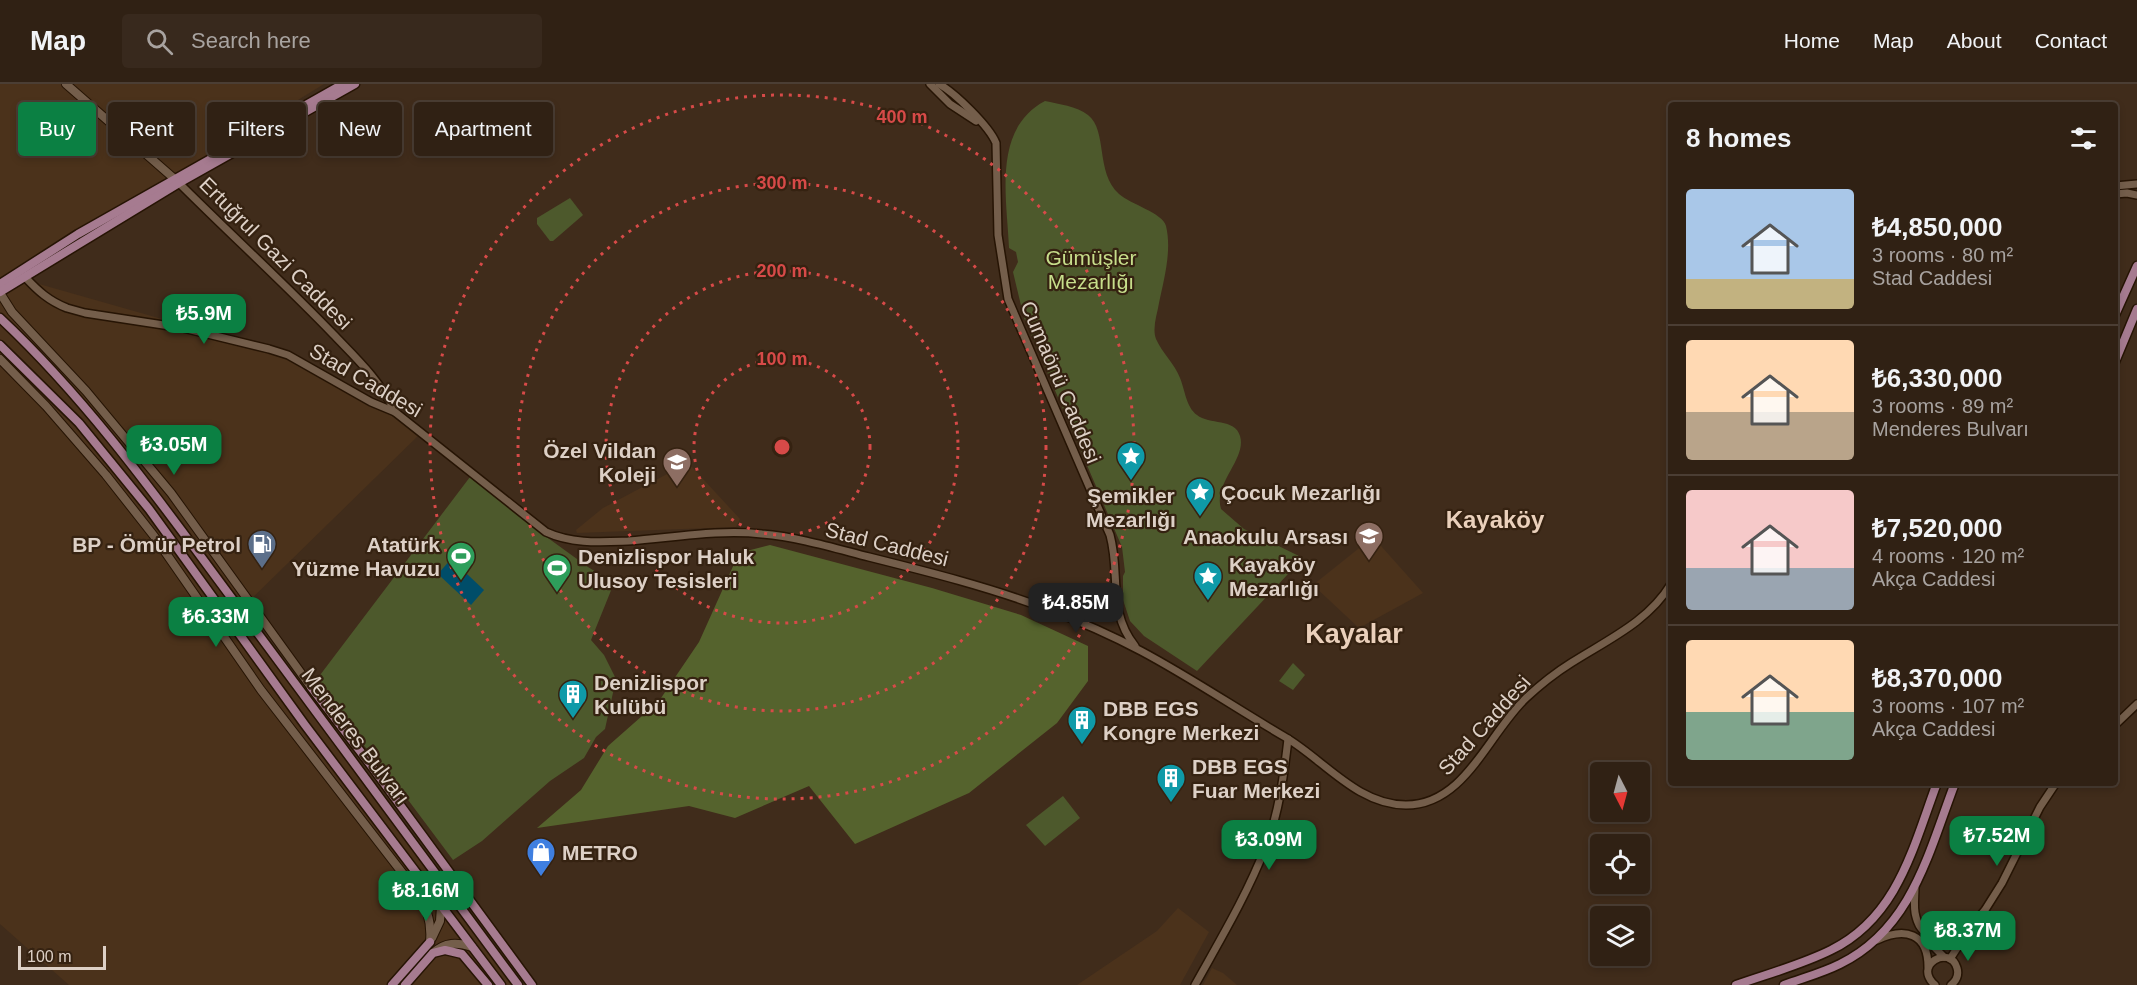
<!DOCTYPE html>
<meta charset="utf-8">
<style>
:root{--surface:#302114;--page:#38291d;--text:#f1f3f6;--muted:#a8a3a0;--line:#4b3e34;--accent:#0b8043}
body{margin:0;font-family:Arial,sans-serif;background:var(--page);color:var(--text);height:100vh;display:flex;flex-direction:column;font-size:22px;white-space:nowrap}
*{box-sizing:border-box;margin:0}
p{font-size:20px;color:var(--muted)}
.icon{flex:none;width:33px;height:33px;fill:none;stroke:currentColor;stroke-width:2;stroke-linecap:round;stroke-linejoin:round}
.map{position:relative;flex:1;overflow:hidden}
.panel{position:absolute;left:1668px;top:18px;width:450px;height:684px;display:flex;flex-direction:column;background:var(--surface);border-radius:6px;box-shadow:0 3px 9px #0003,0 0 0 2px var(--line)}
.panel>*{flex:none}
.banner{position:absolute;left:18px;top:18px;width:570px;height:54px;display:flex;gap:12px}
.needle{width:39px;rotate:174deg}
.buttons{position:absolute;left:1590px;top:678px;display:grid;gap:12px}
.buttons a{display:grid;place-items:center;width:60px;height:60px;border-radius:6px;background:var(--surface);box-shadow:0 3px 9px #0003,0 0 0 2px var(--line);font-size:30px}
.scale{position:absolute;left:18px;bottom:15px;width:88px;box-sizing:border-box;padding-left:6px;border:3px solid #ddd0c6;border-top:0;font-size:16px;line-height:21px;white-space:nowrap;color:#ddd0c6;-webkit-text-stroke:4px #352211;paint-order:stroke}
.price{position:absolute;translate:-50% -51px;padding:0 14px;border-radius:12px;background:var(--accent);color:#fff;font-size:20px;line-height:39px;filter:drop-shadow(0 2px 3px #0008)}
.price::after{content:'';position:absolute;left:50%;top:36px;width:18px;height:14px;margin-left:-9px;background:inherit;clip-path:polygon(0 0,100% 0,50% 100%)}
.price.on{background:#222;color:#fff}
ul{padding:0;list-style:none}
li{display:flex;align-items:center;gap:18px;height:150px;padding:0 18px}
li+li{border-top:2px solid var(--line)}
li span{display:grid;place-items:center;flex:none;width:168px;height:120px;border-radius:6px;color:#555}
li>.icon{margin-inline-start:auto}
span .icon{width:72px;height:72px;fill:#fffc;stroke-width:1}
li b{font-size:26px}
h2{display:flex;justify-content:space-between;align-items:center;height:72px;padding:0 18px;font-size:26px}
.pill{padding:0 21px;border-radius:6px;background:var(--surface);box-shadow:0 3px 9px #0003,0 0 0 2px var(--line);font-size:21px;line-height:54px}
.pill.on{background:var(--accent);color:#fff}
header{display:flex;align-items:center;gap:36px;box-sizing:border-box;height:84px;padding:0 30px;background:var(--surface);border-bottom:2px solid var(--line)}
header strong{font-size:28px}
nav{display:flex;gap:33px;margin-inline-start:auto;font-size:21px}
.search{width:420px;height:54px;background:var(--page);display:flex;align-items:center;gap:15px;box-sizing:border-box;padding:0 21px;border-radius:6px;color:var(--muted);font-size:22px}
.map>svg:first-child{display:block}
.built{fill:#4b321b}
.green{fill:#4d592c}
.forest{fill:#55632d}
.water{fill:#004d69}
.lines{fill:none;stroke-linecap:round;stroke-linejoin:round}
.tertiary-casing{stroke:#261404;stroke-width:10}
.secondary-casing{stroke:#261404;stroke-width:10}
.primary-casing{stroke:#261404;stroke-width:11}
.tertiary{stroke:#745e4b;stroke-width:7}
.secondary{stroke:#745e4b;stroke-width:8}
.primary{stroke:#a67b90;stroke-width:8}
.ring{fill:none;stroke:#d74a48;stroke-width:3;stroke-dasharray:3 6}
.labels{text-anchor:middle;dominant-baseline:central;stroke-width:4.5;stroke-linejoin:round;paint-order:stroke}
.street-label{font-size:21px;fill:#ddd0c6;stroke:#352211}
.park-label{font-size:21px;fill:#c7de8b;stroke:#352211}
.poi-label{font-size:21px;font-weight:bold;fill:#ddd0c6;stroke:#352211;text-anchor:start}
.quarter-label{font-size:24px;font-weight:bold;fill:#ead0bb;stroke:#352211}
.district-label{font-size:27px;font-weight:bold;fill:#ead0bb;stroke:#352211}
.centre{fill:#d74a48;stroke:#352211;stroke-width:3}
.ring-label{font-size:18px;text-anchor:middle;font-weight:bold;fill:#d74a48;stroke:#352211;stroke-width:4.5;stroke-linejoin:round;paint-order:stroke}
</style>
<header>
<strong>Map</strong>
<div class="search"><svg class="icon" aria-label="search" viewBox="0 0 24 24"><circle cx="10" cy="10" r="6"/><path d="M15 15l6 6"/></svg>Search here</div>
<nav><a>Home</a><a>Map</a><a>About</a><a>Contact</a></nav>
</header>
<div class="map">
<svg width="2137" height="901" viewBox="0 0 2137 901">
<rect width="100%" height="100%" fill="#402c1b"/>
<g class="built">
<path d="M0 0H324L11 192 288 271 422 348 240 526 522 901H69L0 840Z"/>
<path d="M684 381 691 382 740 435 736 443 577 449 576 446 603 424Z"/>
<path d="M1373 453 1423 509 1359 544 1313 501Z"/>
<path d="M1178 824 1209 848 1180 901H1077L1157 847Z"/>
<path d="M1212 884 1223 889 1237 901H1203Z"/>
</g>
<g class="green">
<path d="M1045 17C1058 20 1077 22 1088 31 1108 47 1095 88 1119 110 1130 120 1163 129 1166 142 1172 167 1164 195 1159 219 1157 231 1152 244 1156 255 1162 269 1175 280 1180 294 1185 306 1186 323 1197 331 1209 341 1235 334 1240 352 1247 375 1213 399 1221 425L1244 445 1303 474 1197 587 1144 552 1130 537 1123 516V492L1125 488 1122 463 1024 234 1013 188 1018 178 1016 168 1009 164C1007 114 992 45 1045 17Z"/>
<path d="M570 114 583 131 553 157H550L537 140V134Z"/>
<path d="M473 389 548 454 588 483 614 499 591 556 604 571 616 595 605 645 596 653 584 674 550 697 482 757 453 776 385 685 311 603Z"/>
<path d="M1293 579 1305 591 1293 606 1279 597Z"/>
<path d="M1063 712 1080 734 1045 762 1026 741Z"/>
</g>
<path class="forest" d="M770 461 932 504 1021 531 1088 562V597L1057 639 969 709 855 760 809 702 735 734 689 722 537 744 581 706 608 662 659 617 699 558 739 469Z"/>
<path class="water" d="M451 475 484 506 471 521 438 490Z"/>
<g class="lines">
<g class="tertiary-casing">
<g id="tertiary">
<path d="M930 0 950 20 976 37"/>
<path d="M939 0C955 9 989 42 996 59L998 151 1008 215 1110 451C1121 491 1107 527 1135 562"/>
<path d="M179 99C230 150 283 198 333 250 356 274 380 296 395 328"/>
<path d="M2115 102 2137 100"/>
<path d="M2115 110 2127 109 2137 111"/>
<path d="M25 193C38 207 49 217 67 224L85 229 183 244 269 265 288 271 371 318 395 328 546 448C572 460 600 458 628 457 672 454 718 445 762 450 798 453 834 464 869 473 929 488 989 503 1047 525 1079 537 1111 551 1141 567 1190 593 1237 625 1285 653 1323 675 1357 721 1406 721 1465 721 1488 650 1526 614 1540 601 1555 589 1571 579 1607 556 1648 538 1671 500"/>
<path d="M2115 641 2137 620"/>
<path d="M1915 804C1915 813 1913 824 1916 833 1922 858 1950 858 1967 845"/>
<path d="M1926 849 1934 863 1944 873"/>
<path d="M1877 856C1905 843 1928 849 1928 883"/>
<path d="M1950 875 1970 844 1985 826 2002 799 2040 723 2056 699"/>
<path d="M1195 901C1220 856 1247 811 1266 762 1279 729 1284 690 1288 655"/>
<path d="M1935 901C1912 881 1950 860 1957 884 1959 891 1956 897 1951 901"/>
</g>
</g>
<g class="secondary-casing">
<g id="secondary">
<path d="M66 0 178 98"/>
<path d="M0 209 12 228 86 307 171 409 311 603"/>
<path d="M0 275 46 322 106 391 154 452 261 606 414 804C426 822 432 836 430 858"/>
<path d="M432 854 440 837 441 822"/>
<path d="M433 869C445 858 457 858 472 863"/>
</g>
</g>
<g class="primary-casing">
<g id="primary">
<path d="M0 200 78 150 343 0"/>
<path d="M0 208 179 99 355 0"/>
<path d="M2115 231 2137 182"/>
<path d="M0 234C94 322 168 429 245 532 336 655 428 778 518 901"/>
<path d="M0 261 79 339 149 425 305 641 501 901"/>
<path d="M2115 278 2137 225"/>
<path d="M311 603 373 684 532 901"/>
<path d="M392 901 430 858"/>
<path d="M405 901 433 869 445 866 462 870 488 901"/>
<path d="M1736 901C1767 890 1801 881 1831 866 1898 833 1913 763 1937 699"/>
<path d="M1784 901C1803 894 1822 889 1840 880 1912 845 1929 767 1955 699"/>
</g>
</g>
<use href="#tertiary" class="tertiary"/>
<use href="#secondary" class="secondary"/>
<use href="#primary" class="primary"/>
</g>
<g class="ring">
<circle cx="782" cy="363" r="88"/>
<circle cx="782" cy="363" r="176"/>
<circle cx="782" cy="363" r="264"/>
<circle cx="782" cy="363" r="352"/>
</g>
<defs>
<g id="sight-pin" transform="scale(1.5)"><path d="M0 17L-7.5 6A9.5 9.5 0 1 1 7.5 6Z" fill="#0f9aa8" stroke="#352211"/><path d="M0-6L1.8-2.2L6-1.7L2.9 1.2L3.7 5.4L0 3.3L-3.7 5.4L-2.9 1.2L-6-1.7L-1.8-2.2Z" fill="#fff"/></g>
<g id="school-pin" transform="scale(1.5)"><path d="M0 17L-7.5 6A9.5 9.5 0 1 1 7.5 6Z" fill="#8d6e63" stroke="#352211"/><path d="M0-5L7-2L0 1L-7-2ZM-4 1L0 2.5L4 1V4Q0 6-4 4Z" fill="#fff"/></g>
<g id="fuel-pin" transform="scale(1.5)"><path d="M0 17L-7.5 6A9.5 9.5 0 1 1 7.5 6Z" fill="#5c6f8a" stroke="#352211"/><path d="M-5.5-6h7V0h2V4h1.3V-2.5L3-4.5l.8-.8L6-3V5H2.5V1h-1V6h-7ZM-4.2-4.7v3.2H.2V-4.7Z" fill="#fff"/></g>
<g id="stadium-pin" transform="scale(1.5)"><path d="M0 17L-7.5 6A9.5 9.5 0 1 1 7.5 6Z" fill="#2e9e5b" stroke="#352211"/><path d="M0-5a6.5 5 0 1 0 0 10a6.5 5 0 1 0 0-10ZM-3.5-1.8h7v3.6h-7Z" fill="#fff"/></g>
<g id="building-pin" transform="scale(1.5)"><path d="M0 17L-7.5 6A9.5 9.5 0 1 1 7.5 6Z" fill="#0f9aa8" stroke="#352211"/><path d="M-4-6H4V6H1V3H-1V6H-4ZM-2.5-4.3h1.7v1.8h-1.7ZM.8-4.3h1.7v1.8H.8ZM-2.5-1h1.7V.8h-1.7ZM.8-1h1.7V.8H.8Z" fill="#fff"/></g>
<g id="shop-pin" transform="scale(1.5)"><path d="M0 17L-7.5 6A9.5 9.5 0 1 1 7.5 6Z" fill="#3f7fe0" stroke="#352211"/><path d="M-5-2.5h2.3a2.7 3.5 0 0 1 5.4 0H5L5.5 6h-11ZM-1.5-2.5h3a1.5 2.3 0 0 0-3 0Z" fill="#fff"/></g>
</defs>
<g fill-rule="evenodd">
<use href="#sight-pin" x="1131" y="372"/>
<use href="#school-pin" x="677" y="378"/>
<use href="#sight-pin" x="1200" y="408"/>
<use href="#school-pin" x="1369" y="452"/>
<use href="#fuel-pin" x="262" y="460"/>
<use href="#stadium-pin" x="461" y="472"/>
<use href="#stadium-pin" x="557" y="484"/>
<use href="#sight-pin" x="1208" y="492"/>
<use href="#building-pin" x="573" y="610"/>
<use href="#building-pin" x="1082" y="636"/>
<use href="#building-pin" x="1171" y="694"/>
<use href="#shop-pin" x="541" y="768"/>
</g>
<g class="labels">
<g class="street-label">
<text transform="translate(276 169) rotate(45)">Ertuğrul Gazi Caddesi</text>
<text transform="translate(366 296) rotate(30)">Stad Caddesi</text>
<text transform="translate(1061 298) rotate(67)">Cumaönü Caddesi</text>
<text transform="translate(887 460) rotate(14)">Stad Caddesi</text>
<text transform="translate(1484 641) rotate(-48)">Stad Caddesi</text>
<text transform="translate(356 652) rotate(53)">Menderes Bulvarı</text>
</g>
<g class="park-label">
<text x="1091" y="173">Gümüşler<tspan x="1091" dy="24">Mezarlığı</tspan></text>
</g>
<g class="poi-label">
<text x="656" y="366" text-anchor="end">Özel Vildan<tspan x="656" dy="24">Koleji</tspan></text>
<text x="1221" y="408">Çocuk Mezarlığı</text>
<text x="1131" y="411" text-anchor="middle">Şemikler<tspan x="1131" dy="24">Mezarlığı</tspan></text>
<text x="1348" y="452" text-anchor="end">Anaokulu Arsası</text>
<text x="241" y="460" text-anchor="end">BP - Ömür Petrol</text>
<text x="440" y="460" text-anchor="end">Atatürk<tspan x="440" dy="24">Yüzme Havuzu</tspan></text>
<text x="578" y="472">Denizlispor Haluk<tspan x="578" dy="24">Ulusoy Tesisleri</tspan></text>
<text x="1229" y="480">Kayaköy<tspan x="1229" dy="24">Mezarlığı</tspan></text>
<text x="594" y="598">Denizlispor<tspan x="594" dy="24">Kulübü</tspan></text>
<text x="1103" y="624">DBB EGS<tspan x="1103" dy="24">Kongre Merkezi</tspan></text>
<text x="1192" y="682">DBB EGS<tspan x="1192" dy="24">Fuar Merkezi</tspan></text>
<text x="562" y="768">METRO</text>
</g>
<g class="quarter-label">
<text x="1495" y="435">Kayaköy</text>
</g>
<g class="district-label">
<text x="1354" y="550">Kayalar</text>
</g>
</g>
<circle cx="782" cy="363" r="9" class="centre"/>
<g class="ring-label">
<text x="902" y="39">400 m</text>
<text x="782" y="105">300 m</text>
<text x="782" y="193">200 m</text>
<text x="782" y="281">100 m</text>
</g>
</svg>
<div class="buttons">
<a><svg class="needle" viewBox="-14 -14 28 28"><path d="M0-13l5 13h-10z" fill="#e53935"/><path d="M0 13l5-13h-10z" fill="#a8a3a0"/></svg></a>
<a><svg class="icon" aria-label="locate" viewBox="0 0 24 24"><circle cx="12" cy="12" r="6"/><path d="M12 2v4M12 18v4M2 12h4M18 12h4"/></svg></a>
<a><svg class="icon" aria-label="layers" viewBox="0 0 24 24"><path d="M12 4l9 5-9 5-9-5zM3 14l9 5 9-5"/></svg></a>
</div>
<div class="scale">100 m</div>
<b class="price" style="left:204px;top:261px">₺5.9M</b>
<b class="price" style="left:174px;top:392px">₺3.05M</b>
<b class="price on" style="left:1076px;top:550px">₺4.85M</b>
<b class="price" style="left:216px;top:564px">₺6.33M</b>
<b class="price" style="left:1997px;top:783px">₺7.52M</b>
<b class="price" style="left:1269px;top:787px">₺3.09M</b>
<b class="price" style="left:426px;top:838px">₺8.16M</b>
<b class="price" style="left:1968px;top:878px">₺8.37M</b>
<div class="banner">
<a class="pill on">Buy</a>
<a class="pill">Rent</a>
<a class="pill">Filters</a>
<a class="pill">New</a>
<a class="pill">Apartment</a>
</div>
<section class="panel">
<h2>8 homes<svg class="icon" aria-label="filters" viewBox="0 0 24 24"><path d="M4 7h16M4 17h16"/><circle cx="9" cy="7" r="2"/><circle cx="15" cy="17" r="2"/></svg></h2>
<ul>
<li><span style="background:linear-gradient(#a9c7e8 75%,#c2b280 0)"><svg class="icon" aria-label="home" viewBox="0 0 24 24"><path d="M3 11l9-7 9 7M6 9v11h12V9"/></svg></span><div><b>₺4,850,000</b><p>3 rooms · 80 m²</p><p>Stad Caddesi</p></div></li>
<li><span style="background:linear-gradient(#ffd9b3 60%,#b9a48a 0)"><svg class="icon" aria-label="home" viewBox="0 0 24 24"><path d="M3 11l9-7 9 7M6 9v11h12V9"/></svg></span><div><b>₺6,330,000</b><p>3 rooms · 89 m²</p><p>Menderes Bulvarı</p></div></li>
<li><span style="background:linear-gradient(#f6c9c9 65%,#9aa5b1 0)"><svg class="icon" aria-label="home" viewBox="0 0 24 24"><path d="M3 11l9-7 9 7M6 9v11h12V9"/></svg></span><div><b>₺7,520,000</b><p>4 rooms · 120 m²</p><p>Akça Caddesi</p></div></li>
<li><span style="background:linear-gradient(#ffd9b3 60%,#7fa58c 0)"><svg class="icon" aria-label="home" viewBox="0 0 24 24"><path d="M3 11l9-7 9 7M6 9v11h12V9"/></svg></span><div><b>₺8,370,000</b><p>3 rooms · 107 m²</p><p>Akça Caddesi</p></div></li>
</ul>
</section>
</div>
